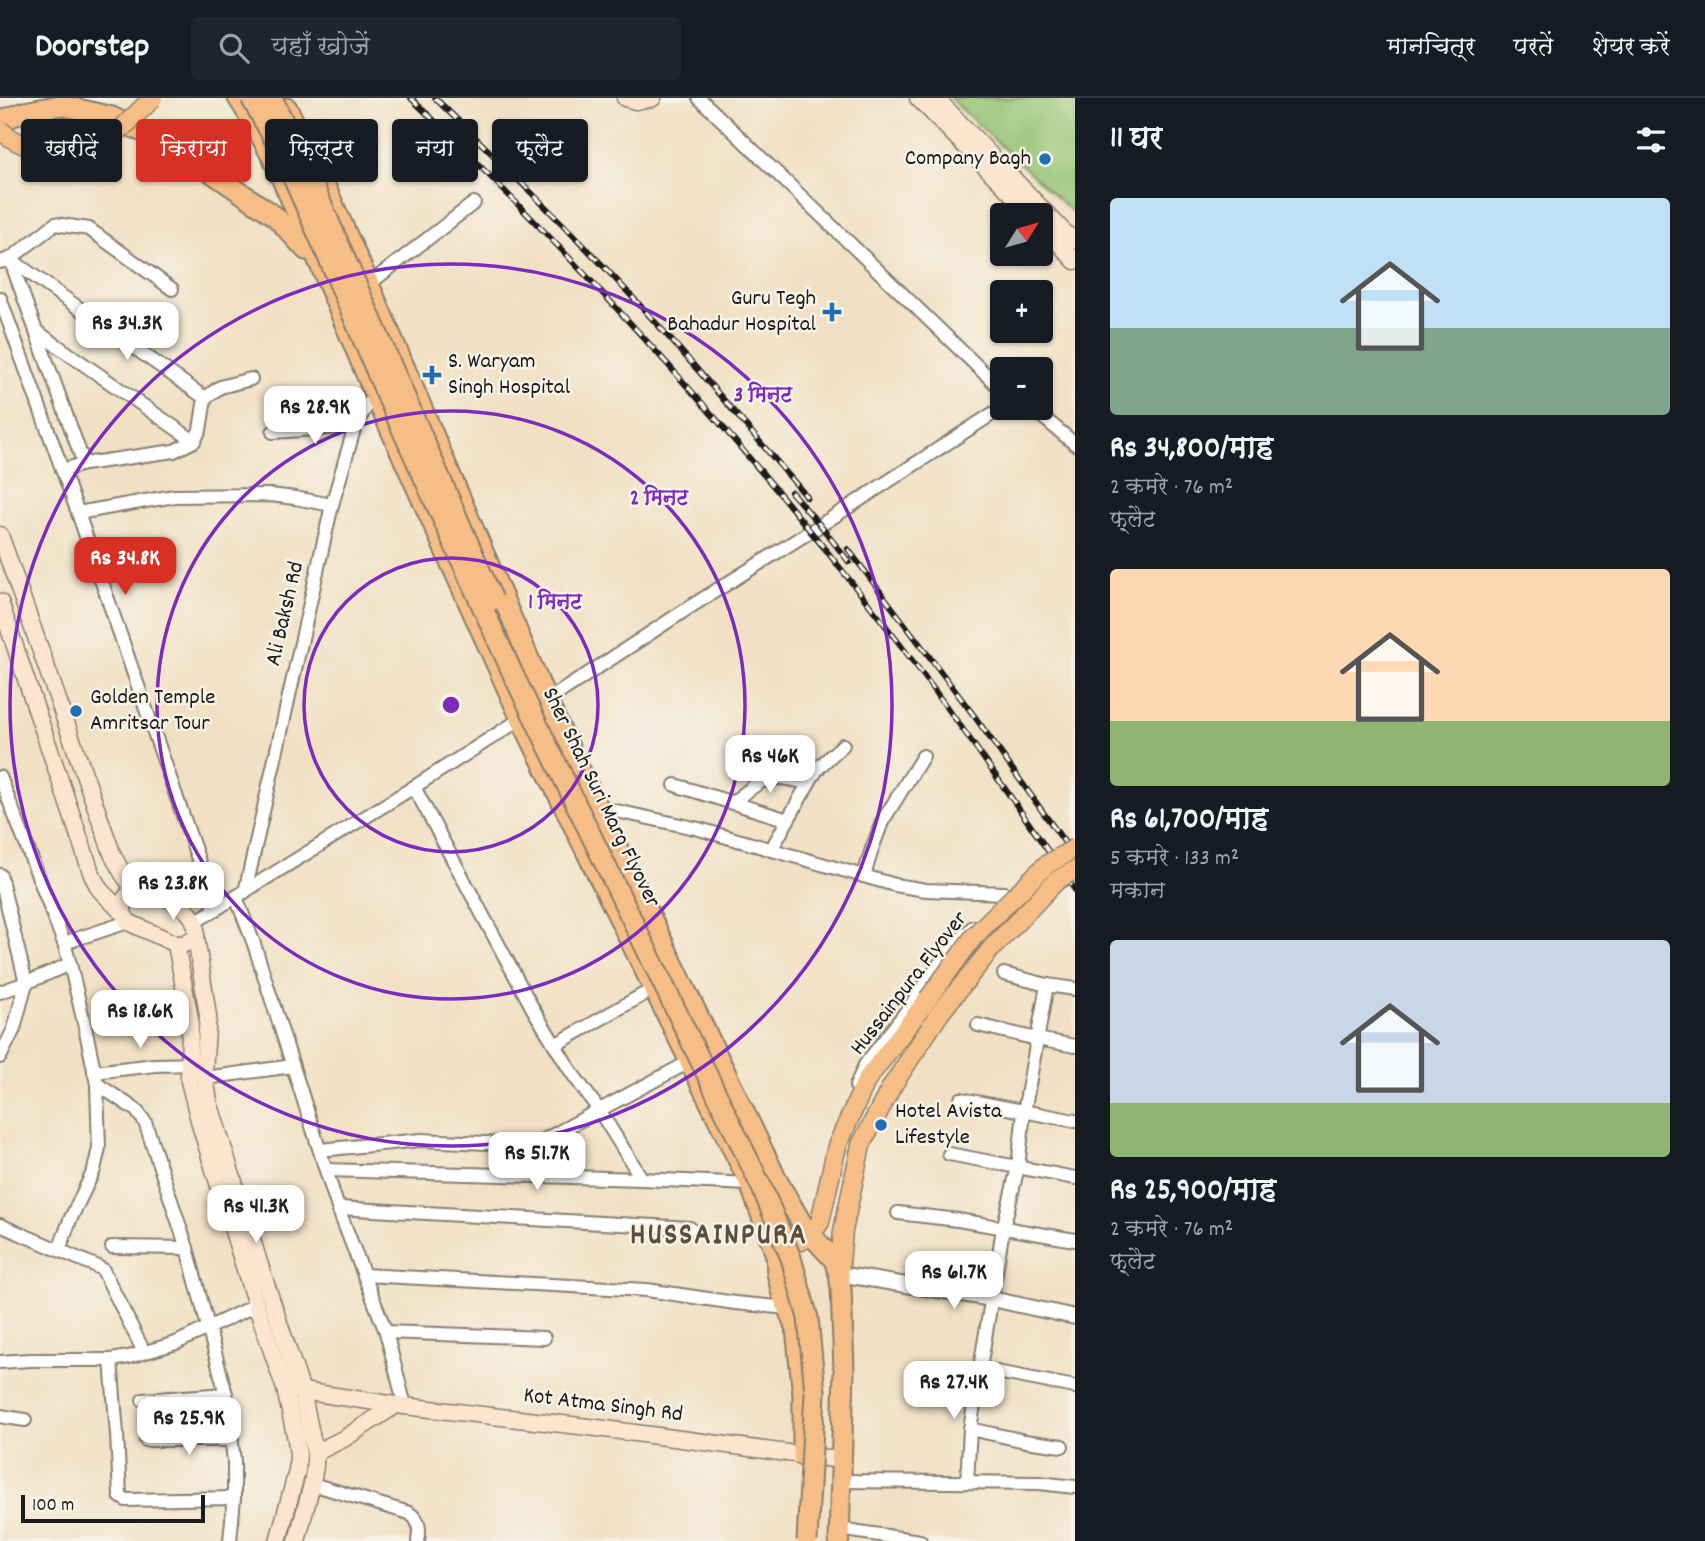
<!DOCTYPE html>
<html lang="hi">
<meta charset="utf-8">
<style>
:root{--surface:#171b24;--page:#20242c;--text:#f1f3f6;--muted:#9ea1a6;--line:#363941;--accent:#d93025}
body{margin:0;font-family:Dekko,"Playpen Sans Deva",sans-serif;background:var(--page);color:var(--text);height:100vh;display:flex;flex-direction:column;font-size:26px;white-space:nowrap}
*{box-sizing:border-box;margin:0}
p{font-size:23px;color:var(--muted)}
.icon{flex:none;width:38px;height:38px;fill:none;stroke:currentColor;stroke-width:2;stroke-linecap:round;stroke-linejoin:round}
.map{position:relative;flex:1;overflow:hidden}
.panel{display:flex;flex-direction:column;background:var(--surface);width:630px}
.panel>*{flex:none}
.banner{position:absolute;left:21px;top:21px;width:665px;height:63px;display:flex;gap:14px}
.needle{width:46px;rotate:53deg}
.buttons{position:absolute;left:990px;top:105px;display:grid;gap:14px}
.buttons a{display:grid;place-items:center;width:63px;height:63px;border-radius:7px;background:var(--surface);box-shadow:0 2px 5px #0004;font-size:35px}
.scale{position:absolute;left:21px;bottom:18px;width:184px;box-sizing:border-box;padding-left:7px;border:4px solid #1c1c1c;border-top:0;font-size:19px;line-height:24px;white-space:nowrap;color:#1c1c1c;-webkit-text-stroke:5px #f7f3e8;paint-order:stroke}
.price{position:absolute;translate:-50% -60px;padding:0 16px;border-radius:14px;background:#fff;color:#222;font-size:23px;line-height:46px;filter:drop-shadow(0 2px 4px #0008)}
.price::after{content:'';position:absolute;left:50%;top:42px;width:21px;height:16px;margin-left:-10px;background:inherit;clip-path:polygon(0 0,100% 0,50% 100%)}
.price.selected{background:var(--accent);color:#fff}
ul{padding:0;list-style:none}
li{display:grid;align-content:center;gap:14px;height:371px;padding:0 35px}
li span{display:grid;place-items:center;height:217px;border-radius:7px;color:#555}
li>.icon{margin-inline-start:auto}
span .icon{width:126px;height:126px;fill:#fffc;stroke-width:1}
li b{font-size:30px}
h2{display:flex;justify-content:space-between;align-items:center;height:84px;padding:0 35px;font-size:30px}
.chip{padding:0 24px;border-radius:7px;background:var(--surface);box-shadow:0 2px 5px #0004;font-size:24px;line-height:63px}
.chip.selected{background:var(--accent);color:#fff}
header{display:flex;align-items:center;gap:42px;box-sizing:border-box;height:98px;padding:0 35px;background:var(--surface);border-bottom:2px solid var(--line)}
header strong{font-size:33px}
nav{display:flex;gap:38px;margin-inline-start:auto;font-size:24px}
.search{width:490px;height:63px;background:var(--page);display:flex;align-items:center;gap:18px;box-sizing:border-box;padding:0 24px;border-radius:7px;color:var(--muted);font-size:26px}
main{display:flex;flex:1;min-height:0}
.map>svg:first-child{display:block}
.green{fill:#94c474;stroke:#587048;stroke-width:2}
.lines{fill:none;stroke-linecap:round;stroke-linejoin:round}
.minor-casing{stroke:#867e70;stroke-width:16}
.tertiary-casing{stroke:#867e70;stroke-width:18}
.secondary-casing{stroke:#867e70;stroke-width:19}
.primary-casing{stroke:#867e70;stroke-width:21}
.trunk-casing{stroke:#867e70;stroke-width:23}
.minor{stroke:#fff;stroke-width:12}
.tertiary{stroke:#fff;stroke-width:14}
.secondary{stroke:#fbe5cf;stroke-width:16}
.primary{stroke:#f6be86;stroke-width:18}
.trunk{stroke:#f6be86;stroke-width:19}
.rail-casing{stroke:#1c1c1c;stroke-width:6}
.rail{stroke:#f7f3e8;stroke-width:3.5;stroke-dasharray:10;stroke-linecap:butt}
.primary-bridge-casing{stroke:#867e70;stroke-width:21;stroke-linecap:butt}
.trunk-bridge-casing{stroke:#867e70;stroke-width:23;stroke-linecap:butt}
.primary-bridge{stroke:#f6be86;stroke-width:18}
.trunk-bridge{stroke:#f6be86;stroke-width:19}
.ring{fill:none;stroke:#7b2cbf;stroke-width:3.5}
.poi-dot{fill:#1f6fb2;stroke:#f7f3e8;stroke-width:2.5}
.labels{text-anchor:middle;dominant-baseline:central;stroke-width:5;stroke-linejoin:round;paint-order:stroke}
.poi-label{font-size:23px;fill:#1c1c1c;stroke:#f7f3e8;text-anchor:start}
.street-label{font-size:23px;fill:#1c1c1c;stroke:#f7f3e8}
.district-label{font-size:30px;font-weight:bold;letter-spacing:2px;fill:#5d4d3c;stroke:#f7f3e8}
.centre{fill:#7b2cbf;stroke:#f7f3e8;stroke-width:3.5}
.ring-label{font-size:21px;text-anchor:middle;font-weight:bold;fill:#7b2cbf;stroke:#f7f3e8;stroke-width:5;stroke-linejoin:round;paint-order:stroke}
</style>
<header>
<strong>Doorstep</strong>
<div class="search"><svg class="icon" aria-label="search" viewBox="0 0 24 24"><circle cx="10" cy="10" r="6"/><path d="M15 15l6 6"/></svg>यहाँ खोजें</div>
<nav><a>मानचित्र</a><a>परतें</a><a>शेयर करें</a></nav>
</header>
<main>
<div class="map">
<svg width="1075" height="1443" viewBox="0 0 1075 1443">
<rect width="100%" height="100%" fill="#f7f3e8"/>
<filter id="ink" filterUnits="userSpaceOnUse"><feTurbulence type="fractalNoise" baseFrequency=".0143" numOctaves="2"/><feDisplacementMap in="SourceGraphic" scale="14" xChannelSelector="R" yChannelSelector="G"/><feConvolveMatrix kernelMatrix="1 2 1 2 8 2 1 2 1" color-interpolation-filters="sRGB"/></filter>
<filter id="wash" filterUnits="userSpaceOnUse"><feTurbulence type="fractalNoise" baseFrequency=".00686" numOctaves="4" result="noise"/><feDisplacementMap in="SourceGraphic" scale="28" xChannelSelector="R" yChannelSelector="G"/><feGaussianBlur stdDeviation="1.57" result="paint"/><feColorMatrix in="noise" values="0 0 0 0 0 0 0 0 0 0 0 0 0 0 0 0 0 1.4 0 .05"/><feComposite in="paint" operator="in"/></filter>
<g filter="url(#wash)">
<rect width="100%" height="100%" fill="#f1e0c3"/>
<path class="green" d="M950 0H1075V117L954 4Z"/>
</g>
<g filter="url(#ink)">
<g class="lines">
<g class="minor-casing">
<g id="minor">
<path d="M699 0 1003 293"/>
<path d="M0 164 10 161 205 300 220 289 251 281"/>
<path d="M369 186 474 105"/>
<path d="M172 191 89 131 55 126 10 161 36 233 194 343 200 332 205 300"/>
<path d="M0 200 78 415 215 810"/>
<path d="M36 234 84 366"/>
<path d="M1032 310 1075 346"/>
<path d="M273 334 355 328"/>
<path d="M62 372 84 366 174 353 194 343"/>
<path d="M78 415 174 398 270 397 295 400 332 407"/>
<path d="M542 606 693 507 827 423 1003 309"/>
<path d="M0 679 64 845 70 866 26 885 0 894"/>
<path d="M675 687 788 722"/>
<path d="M414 689 533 911 572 975 599 1012 642 1081"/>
<path d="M732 705C766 679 765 675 808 685"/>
<path d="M598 709 699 731 895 787 926 792 1004 795"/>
<path d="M771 752 812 679 820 668 843 647"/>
<path d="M0 777 26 885 14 931 0 959"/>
<path d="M864 778 872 751 882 724 923 658"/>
<path d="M245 794 332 407 355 328 377 291"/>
<path d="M236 799 254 846 338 1110 386 1234 405 1308"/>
<path d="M195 824 414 689 524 619"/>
<path d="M64 845 128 824"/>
<path d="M1004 876 1047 887 1075 891"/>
<path d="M1047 887 1024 1014 1018 1069 1003 1131 970 1331 1025 1343 1062 1348"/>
<path d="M978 927 1037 941 1075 948"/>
<path d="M555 947 653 891"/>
<path d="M94 974 155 967 198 966"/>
<path d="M205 980 293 968"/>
<path d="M97 986 136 1012 145 1024 187 1150 226 1296 234 1363V1400L230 1443"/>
<path d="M856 988 865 967 909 910 947 855 973 829"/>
<path d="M961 1001 1075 1023"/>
<path d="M320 1052 421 1042 527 1047 538 1045 689 964"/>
<path d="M949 1056 1075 1080"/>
<path d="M326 1072 642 1081 750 1086"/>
<path d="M338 1110 690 1130"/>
<path d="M898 1115 958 1122 1075 1142"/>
<path d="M0 1127 96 1168 103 1172 144 1254"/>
<path d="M112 1149 187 1150"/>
<path d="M59 1152 70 1122 94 1072 99 1050 97 986 85 929 70 866"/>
<path d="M364 1177 647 1192 735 1205 788 1210"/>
<path d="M386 1234 544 1240"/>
<path d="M111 1262 117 1336 120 1398 126 1402 234 1400"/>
<path d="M0 1264 30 1262H111L129 1259 176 1245 256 1207"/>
<path d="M981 1271 1075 1289"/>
<path d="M143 1302 226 1296"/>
<path d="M0 1318 25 1322"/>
<path d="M146 1342H232"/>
<path d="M840 1383 1039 1385 1075 1389"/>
<path d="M967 1384 970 1331"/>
<path d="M312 1386 409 1415C420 1422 420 1431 418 1443"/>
<path d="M839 1431 920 1443"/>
</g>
</g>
<g class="tertiary-casing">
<path id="tertiary" d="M839 1176 992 1201 1075 1219"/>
</g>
<g class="secondary-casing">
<g id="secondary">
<path d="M625 0 636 3 653 0"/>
<path d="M918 0 1021 105"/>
<path d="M936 0 1066 136 1075 142"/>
<path d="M1046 131 1075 163"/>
<path d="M0 437 113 758 123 776 133 790"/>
<path d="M0 504 92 777 100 792 123 815"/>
<path d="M137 788C147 789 155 793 164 798 181 807 199 816 196 839L184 846H176L128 824 123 815 124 802 133 790Z"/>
<path d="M196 839 208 918 204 973 209 1004 263 1177 302 1293 315 1355V1368L312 1386 297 1443"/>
<path d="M176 846 190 921 189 983 201 1030 256 1207 285 1291 296 1341 298 1357 297 1373 278 1443"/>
<path d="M295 1292 396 1307 597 1330 841 1362"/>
<path d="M315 1355 345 1340 396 1307"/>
</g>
</g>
<g class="primary-casing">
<g id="primary">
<path d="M801 1143 811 1137 820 1124 837 1048 867 981 928 901"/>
<path d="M839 1176 843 1133 861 1047 892 988 940 915"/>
</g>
</g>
<g class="trunk-casing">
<g id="trunk">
<path d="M238 0 256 29 272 59 321 169 374 295 521 621 750 1086 776 1157 777 1175 782 1196 796 1231 803 1297V1358"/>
<path d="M287 10 317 70 369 186 547 603 778 1084 804 1129 834 1162 839 1176 841 1190 844 1273 839 1443"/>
<path d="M0 23 24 14 61 7 112 19 177 51 275 118 306 152"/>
</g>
</g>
<use href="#minor" class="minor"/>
<use href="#tertiary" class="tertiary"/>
<use href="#secondary" class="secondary"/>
<use href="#primary" class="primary"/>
<use href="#trunk" class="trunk"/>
<g class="rail-casing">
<g id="rail">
<path d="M411 0C575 159 730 328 871 509 943 600 1009 696 1075 792"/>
<path d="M435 0C498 62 562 123 622 188 686 256 746 328 807 399"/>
<path d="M791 394 820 427 849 464"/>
<path d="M848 451 975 619 1075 759"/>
</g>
</g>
<use href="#rail" class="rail"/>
<g class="primary-bridge-casing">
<g id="primary-bridge">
<path d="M0 32C31 60 85 59 117 34 130 24 141 11 153 0"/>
<path d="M928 901 975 837 1046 767 1075 750"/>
<path d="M940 915 990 852 1057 782 1075 772"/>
</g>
</g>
<g class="trunk-bridge-casing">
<g id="trunk-bridge">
<path d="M251 0 283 57 325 152 386 296 512 574 762 1090 791 1160 808 1220 815 1294 807 1443"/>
<path d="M272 0 312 84 493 502"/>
</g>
</g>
<use href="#primary-bridge" class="primary-bridge"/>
<use href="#trunk-bridge" class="trunk-bridge"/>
</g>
</g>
<g class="ring">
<circle cx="451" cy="607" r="147"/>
<circle cx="451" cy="607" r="294"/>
<circle cx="451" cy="607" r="441"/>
</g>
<g class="poi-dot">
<circle cx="1045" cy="61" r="7"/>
<path d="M828.5 203.5h7v7h7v7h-7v7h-7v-7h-7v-7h7z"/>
<path d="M428.5 266.5h7v7h7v7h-7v7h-7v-7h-7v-7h7z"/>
<circle cx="76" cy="613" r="7"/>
<circle cx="881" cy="1027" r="7"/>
</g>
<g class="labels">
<g class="poi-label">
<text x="1031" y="61" text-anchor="end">Company Bagh</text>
<text x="816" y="201" text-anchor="end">Guru Tegh<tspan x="816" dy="26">Bahadur Hospital</tspan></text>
<text x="448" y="264">S. Waryam<tspan x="448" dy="26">Singh Hospital</tspan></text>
<text x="90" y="600">Golden Temple<tspan x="90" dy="26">Amritsar Tour</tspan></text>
<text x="895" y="1014">Hotel Avista<tspan x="895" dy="26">Lifestyle</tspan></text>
</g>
<g class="street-label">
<text transform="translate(286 516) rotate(-77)">Ali Baksh Rd</text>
<text transform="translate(600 700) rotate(64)">Sher Shah Suri Marg Flyover</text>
<text transform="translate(910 886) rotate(-52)">Hussainpura Flyover</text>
<text transform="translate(603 1308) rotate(7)">Kot Atma Singh Rd</text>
</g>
<g class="district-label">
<text x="719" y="1139">HUSSAINPURA</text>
</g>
</g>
<circle cx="451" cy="607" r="10" class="centre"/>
<g class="ring-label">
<text x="763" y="303">3 मिनट</text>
<text x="659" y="406">2 मिनट</text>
<text x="555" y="510">1 मिनट</text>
</g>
</svg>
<div class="buttons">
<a><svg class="needle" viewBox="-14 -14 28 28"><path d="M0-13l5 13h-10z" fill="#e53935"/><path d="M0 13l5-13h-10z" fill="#9ea1a6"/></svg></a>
<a>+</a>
<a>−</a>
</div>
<div class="scale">100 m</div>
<b class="price" style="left:127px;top:264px">Rs 34.3K</b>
<b class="price" style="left:315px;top:348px">Rs 28.9K</b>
<b class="price selected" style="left:125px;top:499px">Rs 34.8K</b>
<b class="price" style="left:770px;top:697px">Rs 46K</b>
<b class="price" style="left:173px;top:824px">Rs 23.8K</b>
<b class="price" style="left:140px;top:952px">Rs 18.6K</b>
<b class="price" style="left:537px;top:1094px">Rs 51.7K</b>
<b class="price" style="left:256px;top:1147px">Rs 41.3K</b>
<b class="price" style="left:954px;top:1213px">Rs 61.7K</b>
<b class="price" style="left:954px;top:1323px">Rs 27.4K</b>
<b class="price" style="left:189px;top:1359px">Rs 25.9K</b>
<div class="banner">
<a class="chip">खरीदें</a>
<a class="chip selected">किराया</a>
<a class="chip">फ़िल्टर</a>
<a class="chip">नया</a>
<a class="chip">फ़्लैट</a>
</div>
</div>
<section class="panel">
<h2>11 घर<svg class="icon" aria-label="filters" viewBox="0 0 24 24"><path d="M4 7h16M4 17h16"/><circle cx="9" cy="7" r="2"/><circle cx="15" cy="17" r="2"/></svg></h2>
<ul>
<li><span style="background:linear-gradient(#bfe0f5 60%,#7fa58c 0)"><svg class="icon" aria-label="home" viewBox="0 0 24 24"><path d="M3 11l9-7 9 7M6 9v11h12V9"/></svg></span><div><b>Rs 34,800/माह</b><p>2 कमरे · 76 m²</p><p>फ़्लैट</p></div></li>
<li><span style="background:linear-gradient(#ffd9b3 70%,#8fb573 0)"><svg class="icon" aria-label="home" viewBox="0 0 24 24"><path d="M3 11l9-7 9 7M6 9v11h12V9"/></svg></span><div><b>Rs 61,700/माह</b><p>5 कमरे · 133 m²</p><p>मकान</p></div></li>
<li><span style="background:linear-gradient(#c9d6e8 75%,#8fb573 0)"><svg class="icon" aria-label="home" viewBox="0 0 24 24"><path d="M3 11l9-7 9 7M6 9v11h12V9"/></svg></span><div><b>Rs 25,900/माह</b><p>2 कमरे · 76 m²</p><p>फ़्लैट</p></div></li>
</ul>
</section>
</main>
